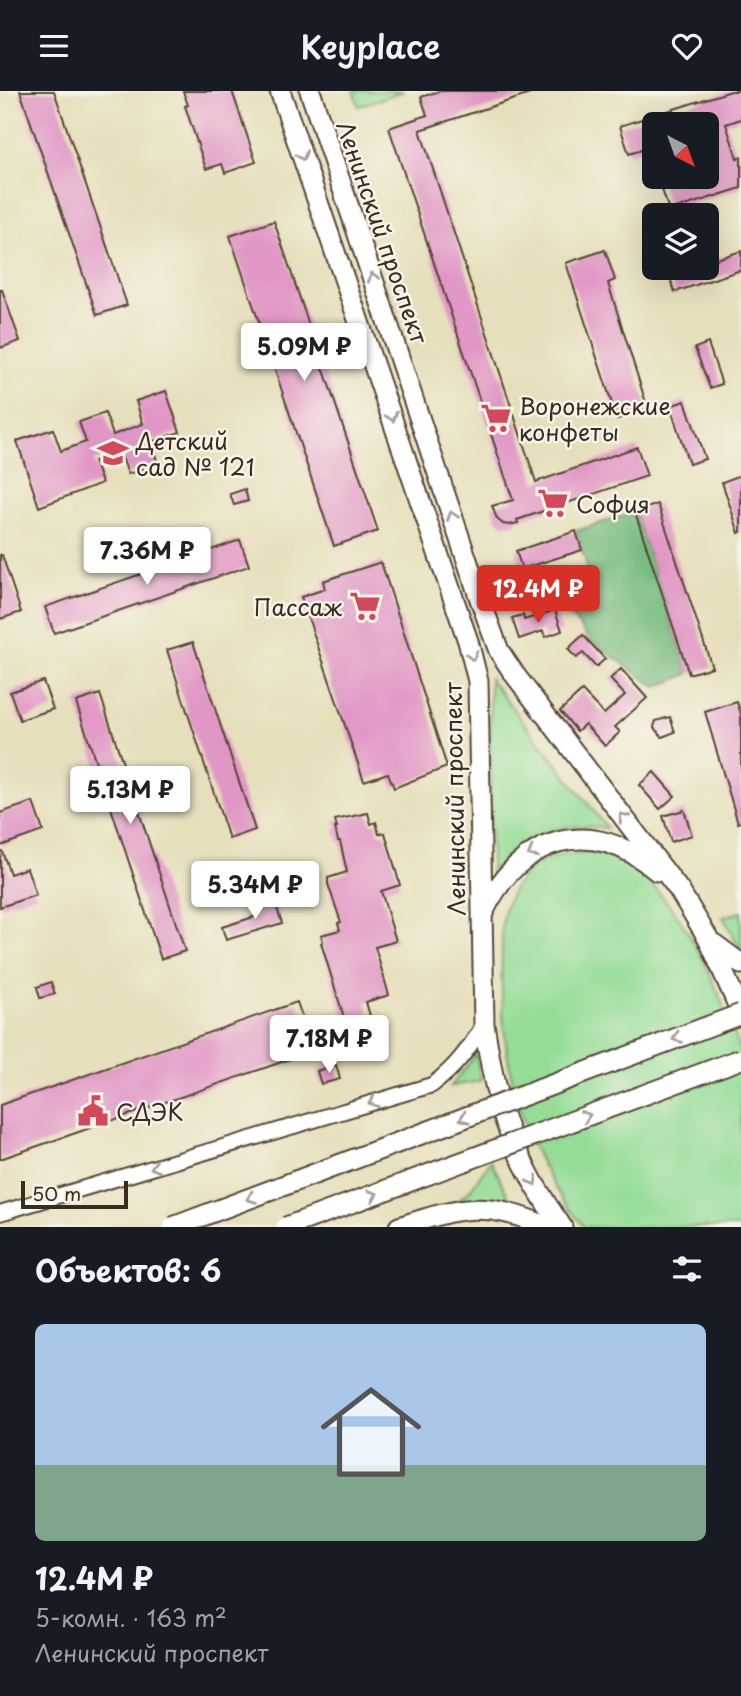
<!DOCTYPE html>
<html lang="ru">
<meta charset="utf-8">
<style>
:root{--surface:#171b24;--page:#20242c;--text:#f1f3f6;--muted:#9ea1a6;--accent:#d93025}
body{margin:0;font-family:"Playpen Sans",sans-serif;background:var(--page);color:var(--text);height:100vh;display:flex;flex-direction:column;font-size:26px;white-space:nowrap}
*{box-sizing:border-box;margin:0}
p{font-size:23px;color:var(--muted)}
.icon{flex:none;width:38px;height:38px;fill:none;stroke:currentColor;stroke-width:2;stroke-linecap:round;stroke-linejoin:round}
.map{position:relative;height:1136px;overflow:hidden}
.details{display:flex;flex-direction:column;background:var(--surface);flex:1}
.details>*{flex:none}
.needle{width:46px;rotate:139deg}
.tools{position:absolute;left:642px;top:21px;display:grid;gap:14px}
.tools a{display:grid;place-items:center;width:77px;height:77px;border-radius:10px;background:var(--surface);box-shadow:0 7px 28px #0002;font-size:35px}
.scale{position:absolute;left:21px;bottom:18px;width:107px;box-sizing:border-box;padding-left:7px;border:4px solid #3b2a1e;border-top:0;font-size:19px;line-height:24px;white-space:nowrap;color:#3b2a1e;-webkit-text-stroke:5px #f7f3e8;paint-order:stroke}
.price{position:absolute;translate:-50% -60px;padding:0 16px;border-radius:7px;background:#fff;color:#222;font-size:23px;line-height:46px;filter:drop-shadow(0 2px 4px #0008)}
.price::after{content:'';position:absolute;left:50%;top:42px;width:21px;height:16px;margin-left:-10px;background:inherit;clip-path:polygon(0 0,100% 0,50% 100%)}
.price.active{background:var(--accent);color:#fff}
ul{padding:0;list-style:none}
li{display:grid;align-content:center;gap:14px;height:371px;padding:0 35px}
li span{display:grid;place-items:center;height:217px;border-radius:10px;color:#555}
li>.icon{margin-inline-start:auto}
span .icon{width:126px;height:126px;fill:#fffc;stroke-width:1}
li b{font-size:30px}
h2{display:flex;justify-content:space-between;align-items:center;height:84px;padding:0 35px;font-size:30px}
header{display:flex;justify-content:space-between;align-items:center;height:91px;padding:0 35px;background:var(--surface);font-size:32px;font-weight:600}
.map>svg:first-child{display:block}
.green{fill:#95dd97;stroke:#68845a;stroke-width:2}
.forest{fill:#78bc80;stroke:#5a734f;stroke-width:2}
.building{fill:#e197c5}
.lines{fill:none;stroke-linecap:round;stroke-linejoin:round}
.minor-casing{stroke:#554536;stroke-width:18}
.major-casing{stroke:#554536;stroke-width:23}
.minor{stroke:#fff;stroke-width:14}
.major{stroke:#fff;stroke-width:19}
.major-bridge-casing{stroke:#554536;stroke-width:23;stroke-linecap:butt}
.major-bridge{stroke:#fff;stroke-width:19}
.oneway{stroke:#a79f9a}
.labels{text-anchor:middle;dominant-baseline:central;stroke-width:5;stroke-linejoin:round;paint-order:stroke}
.street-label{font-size:23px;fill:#3b2a1e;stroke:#f7f3e8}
.poi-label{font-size:23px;fill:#3b2a1e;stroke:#f7f3e8;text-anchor:start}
</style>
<header><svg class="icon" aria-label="menu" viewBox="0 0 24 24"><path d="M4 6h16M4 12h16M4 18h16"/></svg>Keyplace<svg class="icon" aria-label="heart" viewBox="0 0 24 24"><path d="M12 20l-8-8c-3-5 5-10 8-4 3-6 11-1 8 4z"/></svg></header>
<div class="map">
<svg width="741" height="1136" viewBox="0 0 741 1136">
<rect width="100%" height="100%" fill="#f7f3e8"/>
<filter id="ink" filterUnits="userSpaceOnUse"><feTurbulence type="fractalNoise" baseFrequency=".0143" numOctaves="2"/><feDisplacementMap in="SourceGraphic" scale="14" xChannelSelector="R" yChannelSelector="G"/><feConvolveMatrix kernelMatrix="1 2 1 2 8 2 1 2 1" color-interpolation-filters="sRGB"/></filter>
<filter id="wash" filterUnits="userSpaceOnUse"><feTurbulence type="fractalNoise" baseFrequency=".00686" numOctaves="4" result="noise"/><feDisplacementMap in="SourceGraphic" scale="28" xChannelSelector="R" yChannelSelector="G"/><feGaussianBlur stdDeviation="1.57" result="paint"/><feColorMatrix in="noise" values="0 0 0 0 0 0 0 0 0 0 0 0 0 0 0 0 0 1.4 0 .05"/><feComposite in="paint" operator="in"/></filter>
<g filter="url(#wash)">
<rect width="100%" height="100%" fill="#e6dfbb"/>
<g class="green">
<path d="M353 0H404L359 15Z"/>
<path d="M490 588 607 737C554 730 529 743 491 780Z"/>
<path d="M600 762C612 767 624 771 634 778 687 819 721 902 741 964V1136H584C558 1104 534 1065 522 1025 505 972 500 917 502 862 502 848 501 833 505 819 509 804 520 784 533 775 553 762 577 762 600 762Z"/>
<path d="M741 821V861L723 826Z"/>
<path d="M476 963 481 990 451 995Z"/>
<path d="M491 1070 512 1112 495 1109 458 1110 470 1099Z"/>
</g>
<path class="forest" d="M635 421 689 583 656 596 592 550 562 514 554 489 588 479 576 440Z"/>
<g id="blocks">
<g class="building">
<path d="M20 0H54L127 214 97 224Z"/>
<path d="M183 0H232L256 71 225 82 222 73 206 78 185 15 188 14Z"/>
<path d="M441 0H533V2L420 39 536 391 637 356 647 385 517 429 518 432 509 434 503 433 497 428 492 415 513 409 389 37 427 24 421 6Z"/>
<path d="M731 0H741V28L726 33 737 67 741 66V97L669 120 660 92 680 86H707V77L712 76 707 61V33H654V55L629 63 620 35Z"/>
<path d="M274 130 378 440 334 455 230 145Z"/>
<path d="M605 159 615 189 608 192 648 318 617 328 566 172Z"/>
<path d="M741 160V179L675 201 669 184 690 177H707V171Z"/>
<path d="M0 199H2L20 250 0 257Z"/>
<path d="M708 252 722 293 710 297 695 257Z"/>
<path d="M166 300 180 341 151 351 158 373 128 383 120 361 94 370 102 392 39 416 17 350 53 338 61 360 86 351 79 331 105 322 113 344 143 333 136 310Z"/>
<path d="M685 310 705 368 689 373 670 315Z"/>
<path d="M741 384V441L739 442 722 391Z"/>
<path d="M245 398 248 410 234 414 230 403Z"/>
<path d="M658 413 712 576 689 583 635 421Z"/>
<path d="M576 440 582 459 522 478 516 460Z"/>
<path d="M240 449 249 475 54 542 45 516Z"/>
<path d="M0 464H2L21 521 0 528Z"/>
<path d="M381 471 447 676 394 697 388 682 364 690 301 506 325 498 323 490Z"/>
<path d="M555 519 562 540 545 546 543 540 519 548 512 527 523 524 524 529Z"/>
<path d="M583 544 605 568 596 576 583 562 576 567 568 558Z"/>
<path d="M193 551 255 739 229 748 167 559Z"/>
<path d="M621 578 647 607 615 636 620 641 605 655 585 633 577 640 560 620 582 600 604 623 625 604 610 588Z"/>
<path d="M43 590 53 618 20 629 10 601Z"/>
<path d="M100 603 185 860 161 868 76 611Z"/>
<path d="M737 611 741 623V731L738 732 705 621Z"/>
<path d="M670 626 675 641 662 646 654 636 656 630Z"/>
<path d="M654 681 675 705 660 718 639 694Z"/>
<path d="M33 711 43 740 0 755V722Z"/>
<path d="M684 719 692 744 671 751 663 725Z"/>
<path d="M368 722 371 733 376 731 379 743 385 742 400 794 381 800 396 850 375 856 389 904 366 911 374 939 350 946 321 852 323 851 321 844 340 839 338 832 341 831 328 793V787L347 781 340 750H338L335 737H337L335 729Z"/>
<path d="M0 760H2L10 783 27 777 36 804 0 816Z"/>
<path d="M274 808 282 832 226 849 222 836 257 825 254 814Z"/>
<path d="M51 891 55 903 40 907 37 896Z"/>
<path d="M297 911 314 960 0 1068V1014Z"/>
<path d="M336 974 340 988 321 993 317 980Z"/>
</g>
</g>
</g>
<g filter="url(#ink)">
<use href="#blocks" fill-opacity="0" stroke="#554536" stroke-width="2"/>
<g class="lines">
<g class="minor-casing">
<path id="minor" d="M0 1122 432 994C455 977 469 958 484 933"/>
</g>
<g class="major-casing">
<g id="major">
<path d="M280 0 468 550 478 590 484 933C490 970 496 1010 511 1045 524 1077 542 1108 562 1136"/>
<path d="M310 0 481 511 499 560 515 584 679 799 708 847 741 921"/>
<path d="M483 822C519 745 591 723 657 780"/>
<path d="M714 853 741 873"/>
<path d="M399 1136C463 1115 485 1110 548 1136"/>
</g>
</g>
<use href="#minor" class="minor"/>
<use href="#major" class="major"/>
<g class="major-bridge-casing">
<g id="major-bridge">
<path d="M173 1136 741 923"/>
<path d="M286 1136 741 968"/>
</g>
</g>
<use href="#major-bridge" class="major-bridge"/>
</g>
<defs><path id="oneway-chevron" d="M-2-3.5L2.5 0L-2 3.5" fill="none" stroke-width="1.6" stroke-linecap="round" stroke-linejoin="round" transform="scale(1.75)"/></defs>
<g class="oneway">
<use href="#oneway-chevron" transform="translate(302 65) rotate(71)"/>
<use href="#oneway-chevron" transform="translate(373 186) rotate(-109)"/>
<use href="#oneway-chevron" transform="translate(392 326) rotate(71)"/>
<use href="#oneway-chevron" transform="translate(452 425) rotate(-108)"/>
<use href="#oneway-chevron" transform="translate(472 565) rotate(76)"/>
<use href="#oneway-chevron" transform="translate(623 726) rotate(-128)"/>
<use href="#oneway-chevron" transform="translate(532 762) rotate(151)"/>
<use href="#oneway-chevron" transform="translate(677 947) rotate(159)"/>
<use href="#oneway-chevron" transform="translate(373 1011) rotate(161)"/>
<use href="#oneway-chevron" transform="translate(586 1025) rotate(-20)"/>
<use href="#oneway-chevron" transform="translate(464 1027) rotate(159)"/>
<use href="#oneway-chevron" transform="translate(155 1076) rotate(164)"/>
<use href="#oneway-chevron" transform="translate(533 1090) rotate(61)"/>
<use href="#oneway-chevron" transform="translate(373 1104) rotate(-20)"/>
<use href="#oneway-chevron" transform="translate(251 1107) rotate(159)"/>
</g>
</g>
<defs>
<g id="supermarket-bare" transform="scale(2.415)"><path d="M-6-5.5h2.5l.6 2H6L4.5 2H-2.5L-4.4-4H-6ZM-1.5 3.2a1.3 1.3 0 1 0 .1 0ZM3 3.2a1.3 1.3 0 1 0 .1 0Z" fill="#d1495b" stroke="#f7f3e8" stroke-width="2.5" paint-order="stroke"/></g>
<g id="school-bare" transform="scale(2.415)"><path d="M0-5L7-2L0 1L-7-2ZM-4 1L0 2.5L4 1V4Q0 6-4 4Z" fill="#d1495b" stroke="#f7f3e8" stroke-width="2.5" paint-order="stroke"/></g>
<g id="civic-bare" transform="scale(2.415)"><path d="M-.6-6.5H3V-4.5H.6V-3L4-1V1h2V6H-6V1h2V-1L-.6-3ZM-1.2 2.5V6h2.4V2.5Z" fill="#d1495b" stroke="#f7f3e8" stroke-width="2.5" paint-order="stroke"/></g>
</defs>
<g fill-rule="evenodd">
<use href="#supermarket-bare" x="496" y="327"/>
<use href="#school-bare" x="113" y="362"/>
<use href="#supermarket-bare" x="553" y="412"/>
<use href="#supermarket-bare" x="365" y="515"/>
<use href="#civic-bare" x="93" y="1020"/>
</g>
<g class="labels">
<g class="street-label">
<text transform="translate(383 141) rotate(71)">Ленинский проспект</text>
<text transform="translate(454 708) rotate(-91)">Ленинский проспект</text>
</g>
<g class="poi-label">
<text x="519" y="314">Воронежские<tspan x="519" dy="26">конфеты</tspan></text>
<text x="136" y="349">Детский<tspan x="136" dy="26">сад № 121</tspan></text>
<text x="576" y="412">София</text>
<text x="342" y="515" text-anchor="end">Пассаж</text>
<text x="116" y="1020">СДЭК</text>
</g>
</g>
</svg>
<div class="tools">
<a><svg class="needle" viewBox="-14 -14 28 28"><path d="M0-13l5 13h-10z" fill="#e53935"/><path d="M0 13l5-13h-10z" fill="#9ea1a6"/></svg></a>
<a><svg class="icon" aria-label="layers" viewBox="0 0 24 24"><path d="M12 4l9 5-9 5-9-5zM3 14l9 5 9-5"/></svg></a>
</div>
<div class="scale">50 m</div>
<b class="price" style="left:304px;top:292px">5.09M ₽</b>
<b class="price" style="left:147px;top:496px">7.36M ₽</b>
<b class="price active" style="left:538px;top:534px">12.4M ₽</b>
<b class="price" style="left:130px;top:735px">5.13M ₽</b>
<b class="price" style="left:255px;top:830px">5.34M ₽</b>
<b class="price" style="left:329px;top:984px">7.18M ₽</b>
</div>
<section class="details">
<h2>Объектов: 6<svg class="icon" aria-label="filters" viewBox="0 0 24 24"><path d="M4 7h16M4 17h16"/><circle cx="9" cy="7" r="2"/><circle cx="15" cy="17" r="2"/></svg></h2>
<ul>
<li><span style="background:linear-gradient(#a9c7e8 65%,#7fa58c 0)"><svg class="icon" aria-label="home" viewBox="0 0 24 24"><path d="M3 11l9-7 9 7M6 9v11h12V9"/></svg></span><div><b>12.4M ₽</b><p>5-комн. · 163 m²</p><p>Ленинский проспект</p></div></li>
</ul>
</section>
